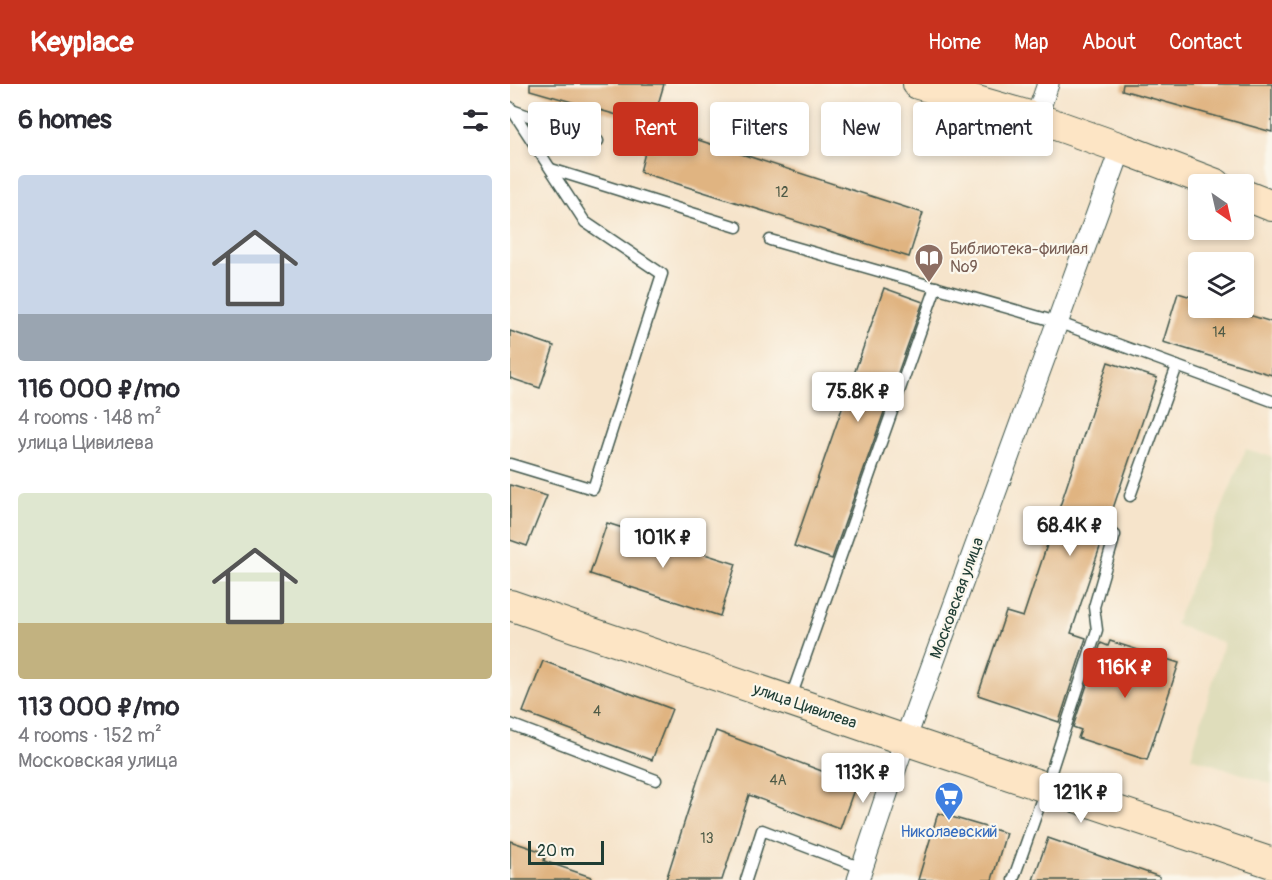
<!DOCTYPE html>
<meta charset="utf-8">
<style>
:root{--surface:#fff;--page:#f2f2f3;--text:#2b2b33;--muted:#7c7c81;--accent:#c8321e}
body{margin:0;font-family:Pangolin,sans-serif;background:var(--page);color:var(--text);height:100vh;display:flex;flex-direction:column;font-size:22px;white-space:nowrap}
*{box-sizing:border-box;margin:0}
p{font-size:20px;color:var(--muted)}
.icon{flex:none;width:33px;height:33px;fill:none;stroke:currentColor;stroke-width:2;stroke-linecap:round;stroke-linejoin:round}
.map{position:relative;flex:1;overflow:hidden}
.drawer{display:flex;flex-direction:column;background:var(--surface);width:510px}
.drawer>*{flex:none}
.top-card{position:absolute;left:18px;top:18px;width:570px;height:54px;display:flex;gap:12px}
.needle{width:39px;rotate:146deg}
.tools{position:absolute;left:678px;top:90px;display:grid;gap:12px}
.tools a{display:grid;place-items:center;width:66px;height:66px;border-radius:6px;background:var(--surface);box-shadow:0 3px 9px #0003;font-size:30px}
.scale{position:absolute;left:18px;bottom:15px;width:76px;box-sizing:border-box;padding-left:6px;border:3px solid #1f3d34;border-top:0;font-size:16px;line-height:21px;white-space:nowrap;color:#1f3d34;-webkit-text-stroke:4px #fbf7ec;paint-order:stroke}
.price{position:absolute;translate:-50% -51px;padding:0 14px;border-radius:6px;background:#fff;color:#222;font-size:20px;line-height:39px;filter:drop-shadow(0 2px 3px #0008)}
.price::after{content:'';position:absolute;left:50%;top:36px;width:18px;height:14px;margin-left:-9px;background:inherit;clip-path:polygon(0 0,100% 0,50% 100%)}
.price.current{background:var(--accent);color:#fff}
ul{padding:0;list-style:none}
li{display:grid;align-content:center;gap:12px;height:318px;padding:0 18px}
li span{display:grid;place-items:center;height:186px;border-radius:6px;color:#555}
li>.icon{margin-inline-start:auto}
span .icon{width:108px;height:108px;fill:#fffc;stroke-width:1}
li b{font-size:26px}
h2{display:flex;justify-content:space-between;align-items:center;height:72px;padding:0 18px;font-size:26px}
.chip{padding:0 21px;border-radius:6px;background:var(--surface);box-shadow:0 3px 9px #0003;font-size:21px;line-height:54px}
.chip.current{background:var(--accent);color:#fff}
header{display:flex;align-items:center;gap:36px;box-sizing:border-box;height:84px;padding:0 30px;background:var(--accent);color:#fff}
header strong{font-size:28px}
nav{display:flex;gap:33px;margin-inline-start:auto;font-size:21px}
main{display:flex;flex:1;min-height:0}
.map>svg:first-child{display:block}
.built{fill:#dfddbb}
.building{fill:#e0b481}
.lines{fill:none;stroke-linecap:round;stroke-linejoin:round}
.lane-casing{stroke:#3f564b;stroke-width:13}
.street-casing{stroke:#3f564b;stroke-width:23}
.secondary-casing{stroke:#3f564b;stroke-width:32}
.lane{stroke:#fff;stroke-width:10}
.street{stroke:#fff;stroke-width:21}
.secondary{stroke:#fde5c5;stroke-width:30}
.labels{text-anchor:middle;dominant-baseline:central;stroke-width:4.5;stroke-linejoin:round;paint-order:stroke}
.number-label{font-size:14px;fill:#4f5b47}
.education-label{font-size:16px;fill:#785e54;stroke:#fbf7ec;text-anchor:start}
.street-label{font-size:16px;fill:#1f3d34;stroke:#fbf7ec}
.shop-label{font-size:16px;fill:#366cbe;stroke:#fbf7ec}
</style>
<header>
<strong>Keyplace</strong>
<nav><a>Home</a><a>Map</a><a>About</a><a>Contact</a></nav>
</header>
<main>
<section class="drawer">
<h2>6 homes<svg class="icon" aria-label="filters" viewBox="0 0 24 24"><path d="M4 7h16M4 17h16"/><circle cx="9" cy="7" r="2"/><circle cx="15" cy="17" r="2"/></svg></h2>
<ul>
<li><span style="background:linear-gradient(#c9d6e8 75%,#9aa5b1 0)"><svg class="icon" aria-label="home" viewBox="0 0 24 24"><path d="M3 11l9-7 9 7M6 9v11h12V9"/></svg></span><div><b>116 000 ₽/mo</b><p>4 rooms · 148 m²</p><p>улица Цивилева</p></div></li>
<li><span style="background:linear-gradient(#dfe7d0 70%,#c2b280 0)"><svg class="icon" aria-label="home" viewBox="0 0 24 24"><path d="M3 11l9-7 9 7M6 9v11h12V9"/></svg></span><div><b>113 000 ₽/mo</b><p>4 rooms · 152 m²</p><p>Московская улица</p></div></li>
</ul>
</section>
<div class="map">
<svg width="762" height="796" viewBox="0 0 762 796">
<rect width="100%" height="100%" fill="#fbf7ec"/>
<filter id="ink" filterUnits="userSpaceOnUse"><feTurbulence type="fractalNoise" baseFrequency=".0167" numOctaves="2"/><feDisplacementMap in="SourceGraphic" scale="12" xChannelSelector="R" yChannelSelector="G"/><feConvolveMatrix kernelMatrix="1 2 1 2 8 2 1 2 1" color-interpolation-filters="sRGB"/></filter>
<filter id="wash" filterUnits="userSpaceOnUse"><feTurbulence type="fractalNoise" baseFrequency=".008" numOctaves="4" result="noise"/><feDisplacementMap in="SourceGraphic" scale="24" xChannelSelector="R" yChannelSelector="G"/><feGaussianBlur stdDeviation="1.35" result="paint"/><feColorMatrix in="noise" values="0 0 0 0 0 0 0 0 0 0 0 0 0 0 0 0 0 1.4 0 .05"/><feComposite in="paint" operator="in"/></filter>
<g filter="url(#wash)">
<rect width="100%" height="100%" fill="#f6e4cb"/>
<path class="built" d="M736 365 762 373V700L681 673 714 559 665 540Z"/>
<g id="blocks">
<g class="building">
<path d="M20 0H154L142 41 20 6Z"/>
<path d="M613 0H762V48L612 6Z"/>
<path d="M142 41 413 129 399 173 130 88Z"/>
<path d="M374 204 413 218 322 475 284 462Z"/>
<path d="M668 209 688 215V224H716L762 238V291L653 258Z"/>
<path d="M0 247 44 262 30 304 0 294Z"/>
<path d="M598 278 647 294 561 549 576 554 549 638 468 611 496 528 513 533Z"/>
<path d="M0 401 37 412 17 462 0 456Z"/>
<path d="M97 439 226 480 210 532 80 490Z"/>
<path d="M600 557 669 579 637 676 568 654 571 646 563 643 591 559 598 562Z"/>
<path d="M33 577 162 625 142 676 13 628Z"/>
<path d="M206 647 346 700 330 745 239 711 212 796H156L189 692Z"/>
<path d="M428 729 496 749 482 796H408Z"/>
<path d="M538 754 650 793 649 796H523Z"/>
<path d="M0 757 36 769 34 777 81 793 80 796H0Z"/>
</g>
</g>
</g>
<g filter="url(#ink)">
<use href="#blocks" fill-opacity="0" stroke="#3f564b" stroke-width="1.5"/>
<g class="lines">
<g class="lane-casing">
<g id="lane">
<path d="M0 23 75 138 152 190 83 405 0 380"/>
<path d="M2 26 88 57"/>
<path d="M41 85 227 143"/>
<path d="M260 156 547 238 762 317"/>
<path d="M620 412 667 282"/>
<path d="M280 616 426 203"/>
<path d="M0 640 146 696"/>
<path d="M236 796 252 746 352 784"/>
<path d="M503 796 536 703 587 546 584 523 605 451"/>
</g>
</g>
<g class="street-casing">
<g id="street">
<path d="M526 34 538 0"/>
<path d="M348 796 395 656 611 64"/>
</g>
</g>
<g class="secondary-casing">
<g id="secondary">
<path d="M408 0 526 34 611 64 706 100"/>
<path d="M734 111 762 122"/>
<path d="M0 521 395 656 762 779"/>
</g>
</g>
<use href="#lane" class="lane"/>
<use href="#street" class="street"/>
<use href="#secondary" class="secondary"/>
</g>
</g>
<defs>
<g id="library-pin" transform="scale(1.5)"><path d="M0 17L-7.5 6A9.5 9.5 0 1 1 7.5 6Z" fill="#8d6e63" stroke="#fbf7ec"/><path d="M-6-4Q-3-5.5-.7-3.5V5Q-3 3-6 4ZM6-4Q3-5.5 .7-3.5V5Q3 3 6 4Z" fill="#fff"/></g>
<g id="supermarket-pin" transform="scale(1.5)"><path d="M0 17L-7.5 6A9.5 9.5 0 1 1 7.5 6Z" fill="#3f7fe0" stroke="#fbf7ec"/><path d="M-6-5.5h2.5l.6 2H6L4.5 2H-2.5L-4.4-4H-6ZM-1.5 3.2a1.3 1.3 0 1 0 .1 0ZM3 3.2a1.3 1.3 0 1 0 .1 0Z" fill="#fff"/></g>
</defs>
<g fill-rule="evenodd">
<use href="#library-pin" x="419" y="174"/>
<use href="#supermarket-pin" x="439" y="712"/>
</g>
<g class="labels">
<g class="number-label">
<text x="272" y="108">12</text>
<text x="709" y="248">14</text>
<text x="87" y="627">4</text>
<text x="268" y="696">4А</text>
<text x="197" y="754">13</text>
</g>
<g class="education-label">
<text x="440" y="165">Библиотека-филиал<tspan x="440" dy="18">№9</tspan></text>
</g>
<g class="street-label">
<text transform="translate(447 514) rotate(-70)">Московская улица</text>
<text transform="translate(295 622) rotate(19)">улица Цивилева</text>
</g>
<g class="shop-label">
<text x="439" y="748">Николаевский</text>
</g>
</g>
</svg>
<div class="tools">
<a><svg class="needle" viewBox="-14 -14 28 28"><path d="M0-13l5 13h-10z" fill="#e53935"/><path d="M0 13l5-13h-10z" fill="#7c7c81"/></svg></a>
<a><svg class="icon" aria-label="layers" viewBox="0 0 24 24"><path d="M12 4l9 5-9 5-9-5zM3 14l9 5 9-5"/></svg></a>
</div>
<div class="scale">20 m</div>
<b class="price" style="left:348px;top:339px">75.8K ₽</b>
<b class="price" style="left:560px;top:473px">68.4K ₽</b>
<b class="price" style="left:153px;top:485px">101K ₽</b>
<b class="price current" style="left:615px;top:615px">116K ₽</b>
<b class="price" style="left:353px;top:720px">113K ₽</b>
<b class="price" style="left:571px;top:740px">121K ₽</b>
<div class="top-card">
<a class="chip">Buy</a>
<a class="chip current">Rent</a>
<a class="chip">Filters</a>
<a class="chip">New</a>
<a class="chip">Apartment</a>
</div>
</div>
</main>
